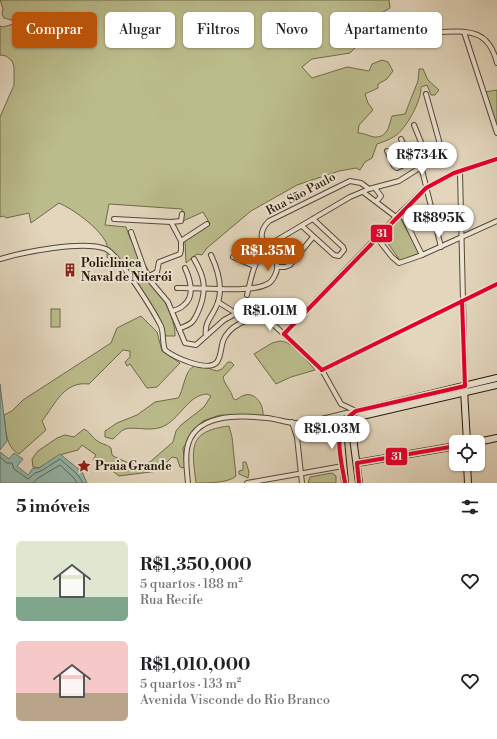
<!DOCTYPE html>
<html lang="pt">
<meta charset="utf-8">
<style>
:root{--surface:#fff;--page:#f6f6f6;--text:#202124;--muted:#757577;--accent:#b45309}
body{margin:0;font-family:"Libre Bodoni",serif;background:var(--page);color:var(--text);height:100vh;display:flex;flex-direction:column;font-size:15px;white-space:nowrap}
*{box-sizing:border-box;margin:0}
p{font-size:13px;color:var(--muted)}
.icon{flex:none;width:22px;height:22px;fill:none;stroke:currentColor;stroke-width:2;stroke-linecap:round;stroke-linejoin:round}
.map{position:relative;height:483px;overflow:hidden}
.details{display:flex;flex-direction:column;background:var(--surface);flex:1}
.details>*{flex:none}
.guide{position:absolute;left:12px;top:12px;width:473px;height:36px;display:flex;gap:8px}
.controls{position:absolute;left:449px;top:435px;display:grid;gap:8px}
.controls a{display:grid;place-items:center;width:36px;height:36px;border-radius:6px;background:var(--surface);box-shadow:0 1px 3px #0004;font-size:20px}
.price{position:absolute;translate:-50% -34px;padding:0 9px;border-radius:14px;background:#fff;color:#222;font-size:13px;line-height:26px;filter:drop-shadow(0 1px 2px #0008)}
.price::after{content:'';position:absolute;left:50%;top:24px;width:12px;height:9px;margin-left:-6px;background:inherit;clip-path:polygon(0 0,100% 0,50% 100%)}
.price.on{background:var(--accent);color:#fff}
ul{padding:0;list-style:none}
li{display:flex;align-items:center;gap:12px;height:100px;padding:0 16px}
li span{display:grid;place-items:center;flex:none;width:112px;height:80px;border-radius:6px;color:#555}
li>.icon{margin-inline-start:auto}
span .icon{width:48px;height:48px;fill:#fffc;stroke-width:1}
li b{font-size:17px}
h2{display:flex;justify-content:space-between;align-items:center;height:48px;padding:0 16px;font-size:17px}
.chip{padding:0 14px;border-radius:6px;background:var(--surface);box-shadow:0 1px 3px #0004;font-size:14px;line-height:36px}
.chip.on{background:var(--accent);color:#fff}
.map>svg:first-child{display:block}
.green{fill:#bbbc8c;stroke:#706b4a}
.water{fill:#96b9ad;stroke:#69796b}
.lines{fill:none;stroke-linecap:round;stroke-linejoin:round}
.shore{stroke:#5e6a5b;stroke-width:1}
.street-casing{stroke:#554936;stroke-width:6}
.secondary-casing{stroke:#261a09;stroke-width:8}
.street{stroke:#ede4d4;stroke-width:4}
.secondary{stroke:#ede4d4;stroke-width:6}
.bus-1-casing{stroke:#ede4d4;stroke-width:7}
.bus-1{stroke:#e4002b;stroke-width:4}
.labels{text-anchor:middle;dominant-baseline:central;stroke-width:4;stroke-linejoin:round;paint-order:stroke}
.street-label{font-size:12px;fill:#261a09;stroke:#ede4d4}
.poi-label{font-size:12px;font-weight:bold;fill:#261a09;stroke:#ede4d4;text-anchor:start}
.line-badge{stroke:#ede4d4;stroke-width:1.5}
.badge-label{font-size:11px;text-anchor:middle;font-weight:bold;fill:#fff}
</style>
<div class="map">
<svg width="497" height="483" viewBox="0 0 497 483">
<rect width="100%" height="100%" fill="#e3d6bd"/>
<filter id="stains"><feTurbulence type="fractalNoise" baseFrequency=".005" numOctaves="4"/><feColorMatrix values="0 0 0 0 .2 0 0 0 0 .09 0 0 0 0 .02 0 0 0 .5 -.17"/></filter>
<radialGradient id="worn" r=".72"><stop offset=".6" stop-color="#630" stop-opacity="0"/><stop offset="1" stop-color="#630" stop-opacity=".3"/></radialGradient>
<g class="green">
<path d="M0 0H389L390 8 376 16 358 45 350 53 312 59 302 67 312 78 347 67 369 71 372 64 382 60 388 62 393 71 387 79 378 84V88L365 94 368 103 373 110 359 125 358 133C365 133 368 136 374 137 388 138 389 125 392 116L405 114 418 81 419 69H423L428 80 439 90 435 95H431L427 85 421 87C422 100 406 129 395 136 389 140 383 142 377 144L372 158 365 162 360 170 356 168 339 171 297 185 251 211 207 248 202 255 197 254 186 263 185 241 210 224 203 212 183 221 182 209 109 204 105 225 126 227 130 238C141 259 177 314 175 336H166L139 291 107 257C107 253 108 246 106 242 98 227 73 209 59 203L31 223 29 213 6 218 4 216 0 217V117L14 85V67L12 61 6 56 0 55V26L3 27 24 21 28 12 15 21 4 18 2 14 3 9Z"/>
<path d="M497 90V128L485 92Z"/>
<path d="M400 217 419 253 401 262 383 236Z"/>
<rect x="51" y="309" width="9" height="18"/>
<path d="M141 316 157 332 162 351 180 363 157 387 147 388 130 364 127 366 125 362 130 357V351L123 350 89 384C64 381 56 403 42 421L46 430 19 454C5 447 6 429 4 415L12 411 23 400 111 343 117 328Z"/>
<path d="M280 341C294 342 306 360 315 370L291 377 276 384 254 354 272 343Z"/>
<path d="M228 362H231L234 365 223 377C224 384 231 390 233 398L235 400C238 399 241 396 245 395 256 392 264 406 263 415L258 417 220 415 203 421 191 435 183 448 185 466 183 468 180 467 177 458 172 457 167 462 166 470 119 476 105 465 100 467 93 460 96 455 82 445 78 450 63 454 39 468 33 467 32 459 38 451 57 438 65 435 74 437 84 429C90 432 91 436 96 440 100 444 107 444 111 448L112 455 115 457 131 464H141L150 462 173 442 176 431 181 425 204 407 211 396 207 394C189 395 181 416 166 425 153 433 137 426 125 429 120 431 117 436 113 439L105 437V431L117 423 137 415 155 402 178 398C185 390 184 361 202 366 207 367 212 370 217 371L222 369Z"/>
<path d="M229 426 232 437 236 476C229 483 207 483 196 483 192 449 187 431 229 426Z"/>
<path d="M243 462H246L249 472 248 478 239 474V471L243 470Z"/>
<path d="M332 473 336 476V483H308L310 477Z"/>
</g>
<g class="water">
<path d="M0 384 7 441 0 450Z"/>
<path d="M0 452 9 459 14 453 23 459 17 466 28 475 33 468H39L60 454 82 472 87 483H0Z"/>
</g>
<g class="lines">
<g class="shore">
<path d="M0 457 7 463H12L14 469 28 479 35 473 41 471 60 459 78 475 83 483"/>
<path d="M33 483 38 478 60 465 74 478 77 483"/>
</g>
<g class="street-casing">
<g id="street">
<path d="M413 28H407L406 22H411L413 28C444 41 485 13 497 63"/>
<path d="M464 32 497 133"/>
<path d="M426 94 443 155"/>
<path d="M414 125 429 162"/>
<path d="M401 139 411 162"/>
<path d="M387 151 394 166 397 168 426 155"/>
<path d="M421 166 441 247"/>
<path d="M460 172 465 386"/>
<path d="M375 188 381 196 377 201"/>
<path d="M363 192 396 217"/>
<path d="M401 212 422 255"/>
<path d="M114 219 171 222 181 241"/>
<path d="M171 222 181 221 182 214"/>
<path d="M302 226 334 255 339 256 344 250 343 247 313 219"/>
<path d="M131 232 147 277 168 302 185 343 196 345 224 320 237 313 260 316 275 326 322 370 341 404 356 411"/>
<path d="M377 238 392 257 399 263 422 255 497 221"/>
<path d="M233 257 254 266"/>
<path d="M0 259C24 252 83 240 106 249 119 255 154 312 161 326 164 334 162 343 165 350 174 357 208 373 217 362 221 357 221 347 223 341 229 326 248 317 264 318"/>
<path d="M278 267H285L290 265 313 237"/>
<path d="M147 277 157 272 159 262 180 254 181 250V241L207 224"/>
<path d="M177 288C197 287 249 293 265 285 269 284 272 281 274 277 289 253 245 245 269 221L350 181 361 183 369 189"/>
<path d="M247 295C252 275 254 256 272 243L350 197 369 189 399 181 429 162 450 152"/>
<path d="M218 302 239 315 244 321"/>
<path d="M172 311C176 310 181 308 184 305 195 296 190 279 185 268"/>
<path d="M179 329C182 327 187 326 191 323 195 320 198 312 200 307 207 288 204 276 194 259"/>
<path d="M284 334 396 217 426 188 454 173 497 159"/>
<path d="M206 336C204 323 211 318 216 307 224 291 218 270 211 255"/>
<path d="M322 370 497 284"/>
<path d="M292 422 297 437 302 483"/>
<path d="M188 483C187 472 185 460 187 449 193 413 239 415 267 418 276 419 285 422 294 423 313 423 333 415 352 412"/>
<path d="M247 483 343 466"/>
</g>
</g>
<g class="secondary-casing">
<g id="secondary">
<path d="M464 390 467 442"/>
<path d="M478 442 497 438"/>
<path d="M357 463 456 446"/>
<path d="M467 464 468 483"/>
<path d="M345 483 340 430 343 422 352 413 497 378"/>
<path d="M359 483 352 430C352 422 356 419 362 416L497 385"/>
</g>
</g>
<use href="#street" class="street"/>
<use href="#secondary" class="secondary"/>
<g class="bus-1-casing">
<g id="bus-1">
<path d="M284 334 426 188 454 173 497 159"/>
<path d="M284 334 322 370"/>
<path d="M322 370 497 284"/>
<path d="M345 483C341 457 330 428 356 411L465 386 462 301"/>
<path d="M359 483 357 463 456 446"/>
</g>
</g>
<use href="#bus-1" class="bus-1"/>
</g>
<defs>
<g id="building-bare" transform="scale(1.08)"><path d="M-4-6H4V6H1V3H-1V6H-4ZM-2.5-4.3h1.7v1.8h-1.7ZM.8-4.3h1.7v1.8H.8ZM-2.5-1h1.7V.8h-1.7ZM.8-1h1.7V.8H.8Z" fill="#8f2418" stroke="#ede4d4" stroke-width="2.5" paint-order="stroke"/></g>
<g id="sight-bare" transform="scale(1.08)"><path d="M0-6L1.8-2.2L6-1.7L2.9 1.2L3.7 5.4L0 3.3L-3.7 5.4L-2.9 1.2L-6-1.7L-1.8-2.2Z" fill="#8f2418" stroke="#ede4d4" stroke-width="2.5" paint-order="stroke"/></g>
</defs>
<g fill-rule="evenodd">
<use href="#building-bare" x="70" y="270"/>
<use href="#sight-bare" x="84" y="466"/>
</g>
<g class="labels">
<g class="street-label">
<text transform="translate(301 194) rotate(-28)">Rua São Paulo</text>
</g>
<g class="poi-label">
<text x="81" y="263">Policlinica<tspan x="81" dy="14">Naval de Niterói</tspan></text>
<text x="95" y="466">Praia Grande</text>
</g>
</g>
<g class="line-badge">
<rect x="370" y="224" width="23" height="19" rx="4" fill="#e4002b"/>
<rect x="385" y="447" width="23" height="19" rx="4" fill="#e4002b"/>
</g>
<g class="badge-label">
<text x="382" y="237">31</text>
<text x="397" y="460">31</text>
</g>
<rect width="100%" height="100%" filter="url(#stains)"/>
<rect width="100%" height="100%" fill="url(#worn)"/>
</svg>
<div class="controls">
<a><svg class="icon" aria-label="locate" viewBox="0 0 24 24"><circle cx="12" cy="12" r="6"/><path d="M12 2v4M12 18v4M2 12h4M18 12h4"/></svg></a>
</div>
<b class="price" style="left:422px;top:176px">R$734K</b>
<b class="price" style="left:439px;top:239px">R$895K</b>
<b class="price on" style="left:268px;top:272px">R$1.35M</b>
<b class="price" style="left:270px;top:332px">R$1.01M</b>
<b class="price" style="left:332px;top:450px">R$1.03M</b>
<div class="guide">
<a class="chip on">Comprar</a>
<a class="chip">Alugar</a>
<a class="chip">Filtros</a>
<a class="chip">Novo</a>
<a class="chip">Apartamento</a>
</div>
</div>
<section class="details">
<h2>5 imóveis<svg class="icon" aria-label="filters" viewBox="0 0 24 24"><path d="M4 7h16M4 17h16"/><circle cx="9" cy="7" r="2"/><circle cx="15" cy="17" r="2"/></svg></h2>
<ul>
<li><span style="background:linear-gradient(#dfe7d0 70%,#7fa58c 0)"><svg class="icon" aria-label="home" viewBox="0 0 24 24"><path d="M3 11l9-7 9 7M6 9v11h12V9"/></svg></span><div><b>R$1,350,000</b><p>5 quartos · 188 m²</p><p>Rua Recife</p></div><svg class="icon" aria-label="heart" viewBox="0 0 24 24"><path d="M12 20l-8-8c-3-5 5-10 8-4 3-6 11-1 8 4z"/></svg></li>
<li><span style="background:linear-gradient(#f6c9c9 65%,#b9a48a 0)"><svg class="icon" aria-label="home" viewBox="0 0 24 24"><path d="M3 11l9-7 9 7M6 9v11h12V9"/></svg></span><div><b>R$1,010,000</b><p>5 quartos · 133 m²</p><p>Avenida Visconde do Rio Branco</p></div><svg class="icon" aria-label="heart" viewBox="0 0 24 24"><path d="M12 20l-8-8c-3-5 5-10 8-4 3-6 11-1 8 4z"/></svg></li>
</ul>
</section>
